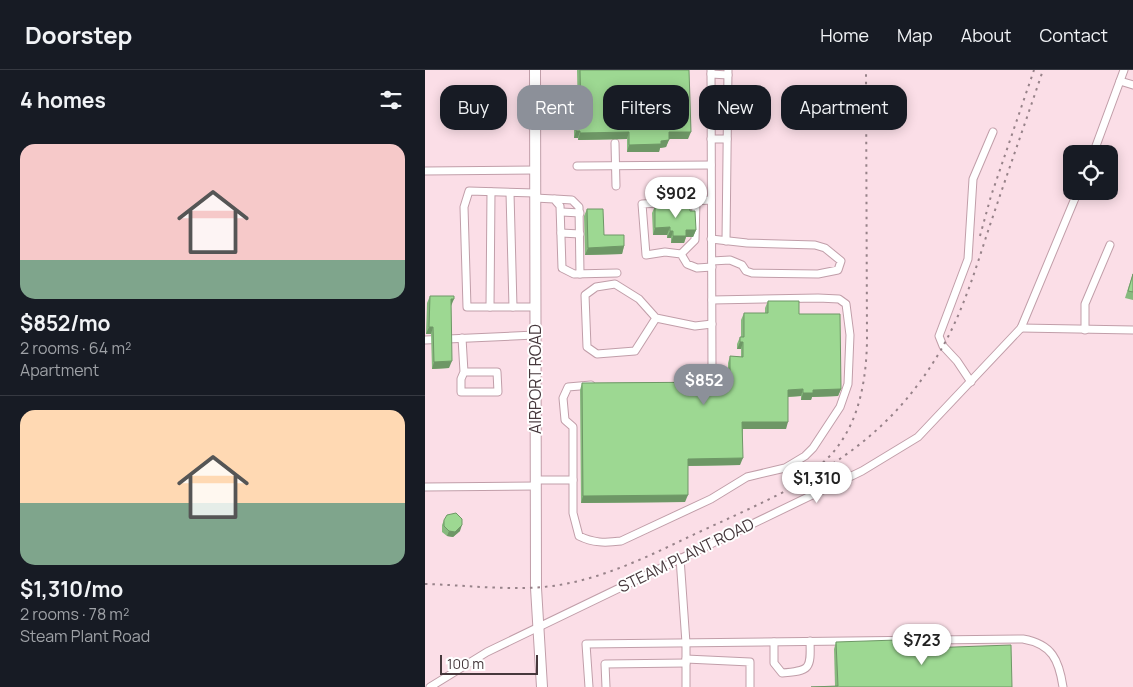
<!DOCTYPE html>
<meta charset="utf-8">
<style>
:root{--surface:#171b24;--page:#20242c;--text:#f1f3f6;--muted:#9ea1a6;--line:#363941;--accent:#8c9099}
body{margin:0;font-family:Manrope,sans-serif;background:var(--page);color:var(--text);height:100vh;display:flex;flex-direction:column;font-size:19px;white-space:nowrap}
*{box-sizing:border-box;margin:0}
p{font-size:16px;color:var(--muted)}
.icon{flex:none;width:28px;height:28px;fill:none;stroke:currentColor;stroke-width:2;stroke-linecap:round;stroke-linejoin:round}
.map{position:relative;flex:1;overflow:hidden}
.sheet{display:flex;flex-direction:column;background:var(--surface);width:425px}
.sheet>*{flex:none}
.top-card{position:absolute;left:15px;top:15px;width:475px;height:45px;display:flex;gap:10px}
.buttons{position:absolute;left:638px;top:75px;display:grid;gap:10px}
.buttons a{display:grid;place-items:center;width:55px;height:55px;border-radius:10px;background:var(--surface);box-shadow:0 2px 12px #0003;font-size:25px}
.scale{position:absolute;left:15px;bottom:12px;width:98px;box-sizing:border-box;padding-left:5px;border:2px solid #46383c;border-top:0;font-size:14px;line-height:18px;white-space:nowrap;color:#46383c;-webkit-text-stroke:4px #fff;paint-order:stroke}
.price{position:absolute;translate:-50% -42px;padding:0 11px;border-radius:18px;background:#fff;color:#222;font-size:16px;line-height:32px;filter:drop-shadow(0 1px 2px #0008)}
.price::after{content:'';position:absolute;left:50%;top:30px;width:15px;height:11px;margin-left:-8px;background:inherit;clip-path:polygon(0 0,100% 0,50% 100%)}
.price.current{background:var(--accent);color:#fff}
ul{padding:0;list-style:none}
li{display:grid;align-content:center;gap:10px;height:265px;padding:0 20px}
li+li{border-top:1px solid var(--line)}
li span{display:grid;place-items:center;height:155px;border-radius:15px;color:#555}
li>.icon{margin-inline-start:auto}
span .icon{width:90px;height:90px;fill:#fffc;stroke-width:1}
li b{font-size:21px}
h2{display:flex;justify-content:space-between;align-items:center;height:60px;padding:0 20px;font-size:21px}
.tag{padding:0 18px;border-radius:15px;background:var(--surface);box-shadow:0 2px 12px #0003;font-size:18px;line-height:45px}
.tag.current{background:var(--accent);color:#fff}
header{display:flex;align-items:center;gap:30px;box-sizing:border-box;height:70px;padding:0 25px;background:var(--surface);border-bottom:1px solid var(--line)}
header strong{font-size:24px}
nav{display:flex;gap:28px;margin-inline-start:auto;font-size:18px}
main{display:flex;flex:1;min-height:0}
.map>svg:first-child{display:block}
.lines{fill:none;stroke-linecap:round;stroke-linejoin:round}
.minor-casing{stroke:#c19ea9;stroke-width:9}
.highway-casing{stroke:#c19ea9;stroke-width:12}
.minor{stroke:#fff;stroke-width:7}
.highway{stroke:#fff;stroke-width:10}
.rail{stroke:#978289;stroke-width:2;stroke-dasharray:2.5 5;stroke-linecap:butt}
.wall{fill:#87ba7e}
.shaded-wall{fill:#6e9766}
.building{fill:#9dd892;stroke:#6e9766}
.labels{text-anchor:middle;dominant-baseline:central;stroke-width:4;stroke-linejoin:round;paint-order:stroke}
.street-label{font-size:16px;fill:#46383c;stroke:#fff}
</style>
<header>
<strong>Doorstep</strong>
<nav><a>Home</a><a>Map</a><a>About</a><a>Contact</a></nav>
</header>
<main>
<section class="sheet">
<h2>4 homes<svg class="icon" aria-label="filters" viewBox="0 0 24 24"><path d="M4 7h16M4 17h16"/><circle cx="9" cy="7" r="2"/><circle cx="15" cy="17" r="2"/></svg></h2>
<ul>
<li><span style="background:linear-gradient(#f6c9c9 75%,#7fa58c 0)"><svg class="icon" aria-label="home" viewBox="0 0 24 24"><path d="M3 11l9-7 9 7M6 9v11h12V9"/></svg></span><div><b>$852/mo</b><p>2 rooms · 64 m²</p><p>Apartment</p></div></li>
<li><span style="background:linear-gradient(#ffd9b3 60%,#7fa58c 0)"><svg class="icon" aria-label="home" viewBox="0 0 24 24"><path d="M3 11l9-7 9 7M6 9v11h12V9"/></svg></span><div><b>$1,310/mo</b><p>2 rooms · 78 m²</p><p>Steam Plant Road</p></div></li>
</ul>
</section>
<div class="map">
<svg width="708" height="617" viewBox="0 0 708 617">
<rect width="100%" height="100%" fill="#fbdee7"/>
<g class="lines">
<g class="minor-casing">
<g id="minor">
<path d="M286 4 303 5"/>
<path d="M695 11 708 15"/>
<path d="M286 69H302"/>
<path d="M190 73 191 116"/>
<path d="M668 84 699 0"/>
<path d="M152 96 286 95"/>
<path d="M0 101 110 100"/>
<path d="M85 123 88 237"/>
<path d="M110 123 44 121 39 137 42 237H110"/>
<path d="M110 128 129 129 135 136 137 198 149 204 192 203"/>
<path d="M130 129 147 130 154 137 155 204"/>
<path d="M286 130 217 134 221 185 240 182 256 184 262 194 272 198 287 197"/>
<path d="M137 142 155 143"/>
<path d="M136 163 155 164"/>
<path d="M286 169 322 173 390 175 400 178 416 191 413 200 393 204 327 203 321 201 317 195 305 190 287 191"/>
<path d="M301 171 303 0"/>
<path d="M256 184 270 170 271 131"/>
<path d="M65 237 66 122"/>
<path d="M231 248 210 281 172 284 162 277 160 225 171 217 190 214 214 229 231 248 270 256 287 254"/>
<path d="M596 258 708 260"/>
<path d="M660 260V234L685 175"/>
<path d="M37 268 39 302H72L73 322H36V309L39 302"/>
<path d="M0 270 110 265"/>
<path d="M546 312 532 291 518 276 514 266 543 189 548 109 568 62"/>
<path d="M166 315 143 317 138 328 140 350 148 357V443L154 466C168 473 180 473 196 471L286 429 322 407 360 398 380 386 388 378 415 337 423 314 425 265 421 234 414 229 393 228 287 230"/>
<path d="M277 316H282L287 303 286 0"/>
<path d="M111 410H148"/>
<path d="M0 417 111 416"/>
<path d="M255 488 261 573V617"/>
<path d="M349 572V593L357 603C385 601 386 599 385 571"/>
<path d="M261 589 325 592V617"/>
<path d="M5 617 62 582 437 401 493 367 596 258 653 121"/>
<path d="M164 617 161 574 598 569C627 574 634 590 638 617"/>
<path d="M181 617 180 594 261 593"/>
</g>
</g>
<g class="highway-casing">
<path id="highway" d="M110 0 111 518 117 617"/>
</g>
<use href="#minor" class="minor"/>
<use href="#highway" class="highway"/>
<g class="rail">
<path d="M555 166 566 126 609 0"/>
<path d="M386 402C430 372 441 321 442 271L441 0"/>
<path d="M0 514C41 515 94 522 134 515 183 507 228 484 272 463 376 415 457 382 517 278 538 241 550 201 563 161 581 107 600 54 618 0"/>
</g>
</g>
<g class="wall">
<path d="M152 0H264L263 69H244L241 77 235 78 234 82H202V69L153 70V68H149V54L151 47H153Z"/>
<path d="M230 136 265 141 271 160 268 167H261L259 173H246V168H242V165H228L227 143Z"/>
<path d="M162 139 179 165 199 176 197 184 160 185 159 146Z"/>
<path d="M708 203V230L700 228Z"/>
<path d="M5 226 26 236 24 298 7 299 6 264H1L2 233Z"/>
<path d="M343 231 374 244 416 319 413 326 387 327 386 330H376V326L363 327 361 359H318L315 395 263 396 260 432 156 433 155 320 157 313 303 312V293L305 286 316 287V279H312V274L315 267H316V250L319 243H340V238Z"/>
<path d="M19 450 35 461 28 467 22 466 17 462V455Z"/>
<path d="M411 572 473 579 587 617 410 616 409 579Z"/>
</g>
<g class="shaded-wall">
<path d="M151 61H155L153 68H149Z"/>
<path d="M204 62 202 69 153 70 155 63Z"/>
<path d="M244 62H266L263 69H241Z"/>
<path d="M244 70 241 77 235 78 234 82H202L204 75Z"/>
<path d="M245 157 242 165H228L230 158Z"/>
<path d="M261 160H271L268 167H261L259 173H246L248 166Z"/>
<path d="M245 161H248L246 168H242Z"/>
<path d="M199 176 197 184 160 185 163 178Z"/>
<path d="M26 229H29L26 236H23Z"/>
<path d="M4 257H8L6 264H1Z"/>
<path d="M315 272H318L316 279H312Z"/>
<path d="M27 291 24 298 7 299 9 292Z"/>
<path d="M378 319 376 326 360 327 363 320Z"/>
<path d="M416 319 413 326 387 327 386 330H376L378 323 388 320Z"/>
<path d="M317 352H363L361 359H315Z"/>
<path d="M318 388 315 395 260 396 263 389Z"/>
<path d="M263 425 260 432 156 433 158 426Z"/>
<path d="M37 455 35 461 28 467 22 466 24 461Z"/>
</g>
<g class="building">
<path d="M155 0H264L266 62H244V70L236 71V74L204 75V62L155 63V61H151V47H156Z"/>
<path d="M230 136H265V141H270L271 160H261V166H248V161H245V157L230 158Z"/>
<path d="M162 139H178L179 165H199V176L163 178Z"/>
<path d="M708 204V222L703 221Z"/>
<path d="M5 226H29V229H26L27 291 9 292 8 257H4Z"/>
<path d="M343 231H374V244H415L416 319 388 320V323H378V319L363 320V352H317L318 388 263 389V425L158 426 157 313 305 312V286L318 287V272H315V267H319V243H343Z"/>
<path d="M31 443 37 449V455L30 462 24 461 19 456V450L22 445Z"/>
<path d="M472 570 473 579 586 575 587 617H386L413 616 411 572Z"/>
</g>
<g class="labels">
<g class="street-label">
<text transform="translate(110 309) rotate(-90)">AIRPORT ROAD</text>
<text transform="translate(261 485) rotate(-26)">STEAM PLANT ROAD</text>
</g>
</g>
</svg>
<div class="buttons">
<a><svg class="icon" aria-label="locate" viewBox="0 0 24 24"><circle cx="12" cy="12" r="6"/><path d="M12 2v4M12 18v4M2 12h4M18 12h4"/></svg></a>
</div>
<div class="scale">100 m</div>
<b class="price" style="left:251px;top:149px">$902</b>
<b class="price current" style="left:279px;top:336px">$852</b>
<b class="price" style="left:392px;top:434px">$1,310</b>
<b class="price" style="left:497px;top:596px">$723</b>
<div class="top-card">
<a class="tag">Buy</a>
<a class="tag current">Rent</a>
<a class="tag">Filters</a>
<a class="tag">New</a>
<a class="tag">Apartment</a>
</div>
</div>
</main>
